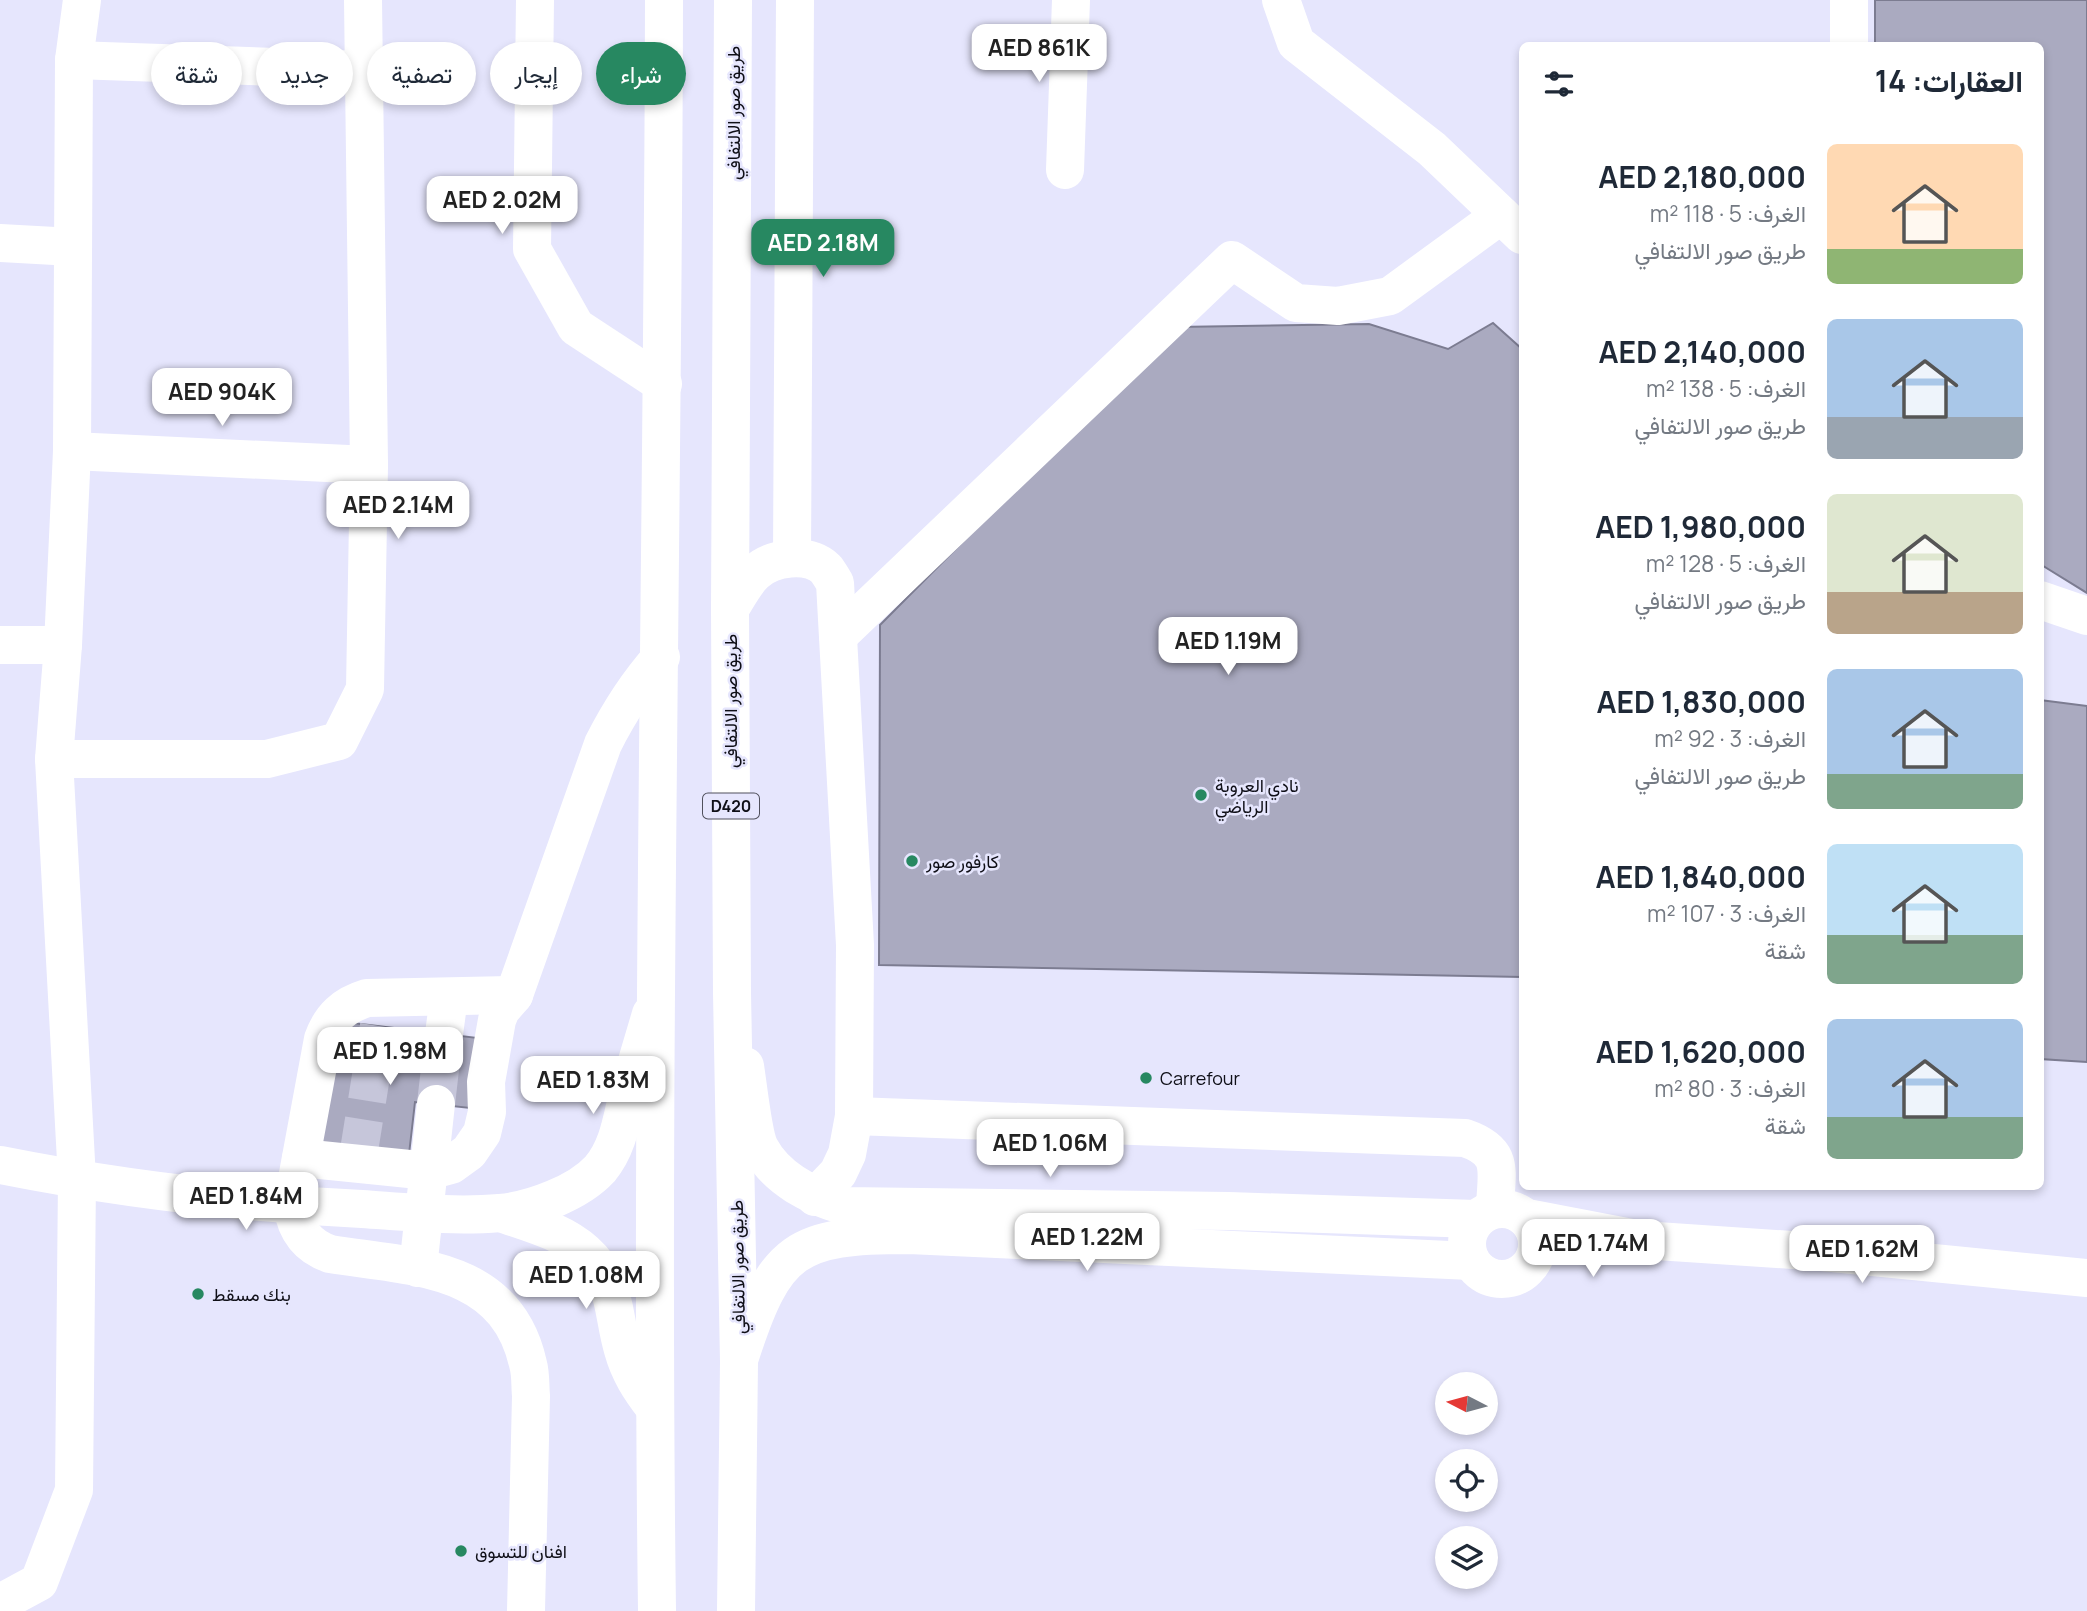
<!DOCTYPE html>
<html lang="ar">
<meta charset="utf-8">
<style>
:root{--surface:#fff;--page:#f2f2f3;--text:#1f2937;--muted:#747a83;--accent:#278861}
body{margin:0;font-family:Manrope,Vazirmatn,sans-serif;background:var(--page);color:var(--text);direction:rtl;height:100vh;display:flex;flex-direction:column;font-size:26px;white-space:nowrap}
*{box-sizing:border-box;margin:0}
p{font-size:23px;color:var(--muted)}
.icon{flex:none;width:38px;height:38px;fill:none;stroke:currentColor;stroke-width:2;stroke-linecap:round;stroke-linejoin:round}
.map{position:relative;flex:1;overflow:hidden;direction:ltr}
.side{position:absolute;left:1519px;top:42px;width:525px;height:1148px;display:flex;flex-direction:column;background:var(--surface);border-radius:10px;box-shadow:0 4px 10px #0003;direction:rtl}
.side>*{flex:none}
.banner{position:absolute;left:21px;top:42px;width:665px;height:63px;direction:rtl;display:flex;gap:14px}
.needle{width:46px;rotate:276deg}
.tools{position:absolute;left:1435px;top:1372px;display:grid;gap:14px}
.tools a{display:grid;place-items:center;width:63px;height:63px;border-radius:50%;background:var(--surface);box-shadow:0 4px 10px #0003;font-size:35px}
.price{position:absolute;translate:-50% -60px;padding:0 16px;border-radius:14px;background:#fff;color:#222;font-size:23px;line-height:46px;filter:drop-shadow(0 2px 4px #0008)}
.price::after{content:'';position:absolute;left:50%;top:42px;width:21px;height:16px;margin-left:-10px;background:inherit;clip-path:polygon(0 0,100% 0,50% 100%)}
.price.current{background:var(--accent);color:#fff}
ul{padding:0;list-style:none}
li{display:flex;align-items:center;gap:21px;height:175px;padding:0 21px}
li span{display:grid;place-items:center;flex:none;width:196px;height:140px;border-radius:10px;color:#555}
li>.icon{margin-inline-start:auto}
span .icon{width:84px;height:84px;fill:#fffc;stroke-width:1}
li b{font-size:30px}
h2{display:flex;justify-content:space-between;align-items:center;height:84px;padding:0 21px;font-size:30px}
.chip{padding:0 24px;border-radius:32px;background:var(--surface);box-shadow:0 4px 10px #0003;font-size:24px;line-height:63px}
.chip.current{background:var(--accent);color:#fff}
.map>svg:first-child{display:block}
.building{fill:#aaaac0;stroke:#7c7c91;stroke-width:2}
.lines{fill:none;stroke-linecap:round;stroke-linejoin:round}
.minor-tunnel{stroke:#c6c6da;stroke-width:38;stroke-dasharray:38 19;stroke-linecap:butt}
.minor{stroke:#fff;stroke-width:38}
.major{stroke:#fff;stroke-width:38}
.poi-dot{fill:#278861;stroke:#e6e6fd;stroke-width:2.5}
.labels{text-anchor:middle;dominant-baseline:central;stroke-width:5;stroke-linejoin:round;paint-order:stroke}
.shield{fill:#e6e6fd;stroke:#50505c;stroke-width:2}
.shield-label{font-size:16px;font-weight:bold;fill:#0f0f17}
.street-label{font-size:18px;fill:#0f0f17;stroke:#e6e6fd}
.poi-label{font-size:18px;fill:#0f0f17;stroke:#e6e6fd;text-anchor:start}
</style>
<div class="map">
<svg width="2087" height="1611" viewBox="0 0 2087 1611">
<rect width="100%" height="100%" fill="#e6e6fd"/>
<g class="building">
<path d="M1875 0H2087V593L2040 564V46H1875Z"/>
<path d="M1493 323 1522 349V977L879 965 880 625 1176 327 1369 324 1448 349Z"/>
<path d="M2040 700 2087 706V1062L2040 1059Z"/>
<path d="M336 1021 478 1038 470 1108 415 1102 408 1163 320 1153Z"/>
</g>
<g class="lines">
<g class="minor-tunnel">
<path d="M436 1104 444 1034"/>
<path d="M358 1157 379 1026"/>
</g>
<g class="minor">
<path d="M535 0 532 249 576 327 663 384"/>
<path d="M1281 0 1296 43 1432 149 1522 235"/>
<path d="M1849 46V0"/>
<path d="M74 60 365 70"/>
<path d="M1065 170 1071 0"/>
<path d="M0 243 73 247"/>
<path d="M72 451 369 465"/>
<path d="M792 558 795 0"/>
<path d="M2040 600 2087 616"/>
<path d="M730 609C737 598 745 582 755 573 772 557 808 552 826 569 829 573 832 578 835 583L855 945 854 1116 847 1154 838 1173 815 1197"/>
<path d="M838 636 1232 260 1296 303 1338 306 1390 296 1501 215"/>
<path d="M0 645H63"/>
<path d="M54 759H267L339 741 365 689 369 465 363 0"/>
<path d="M514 995 367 998C344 1005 331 1017 323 1039L292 1206C296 1231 307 1246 330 1254 412 1267 506 1265 528 1364 531 1374 530 1386 531 1396L526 1611"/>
<path d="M444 1034 449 997"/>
<path d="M745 1066C748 1084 753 1135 760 1148 777 1180 811 1196 845 1206L1229 1211 1476 1219"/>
<path d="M854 1116 1465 1138C1506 1152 1496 1172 1495 1208"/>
<path d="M301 1158 429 1171 451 1165 469 1152 482 1133 487 1112 486 1082 497 1020 501 1010 514 995 603 744C619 712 637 684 661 657"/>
<path d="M0 1165C120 1189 240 1203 362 1209 407 1212 455 1217 500 1213 532 1210 578 1193 600 1169 620 1145 622 1115 630 1085 637 1062 644 1038 651 1014"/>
<circle cx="1502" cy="1244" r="35"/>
<path d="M501 1213C529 1223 562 1231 585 1252 617 1281 612 1313 623 1350 629 1372 640 1389 654 1407"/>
<path d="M1527 1218 1642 1240 1822 1252 2087 1278"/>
<path d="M418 1268 436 1104"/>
<path d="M740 1357C775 1248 796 1235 909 1235L1471 1261"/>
<path d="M0 1603 39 1582 74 1490 77 1179 54 759 63 645 72 451 74 60 82 0"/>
</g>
<g class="major">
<path d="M733 0 730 609 732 993 739 1362 736 1611"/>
<path d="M657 1611C650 1074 663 537 664 0"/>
</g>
</g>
<g class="poi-dot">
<circle cx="1201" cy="795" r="7"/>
<circle cx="912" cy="861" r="7"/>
<circle cx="1146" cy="1078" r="7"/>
<circle cx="198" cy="1294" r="7"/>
<circle cx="461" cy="1551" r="7"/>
</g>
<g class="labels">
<rect class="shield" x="703" y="793.5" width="56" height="25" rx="5"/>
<g class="shield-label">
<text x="731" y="806">D420</text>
</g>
<g class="street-label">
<text transform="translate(733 113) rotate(-90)">طريق صور الالتفافي</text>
<text transform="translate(730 701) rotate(-90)">طريق صور الالتفافي</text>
<text transform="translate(737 1267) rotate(-91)">طريق صور الالتفافي</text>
</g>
<g class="poi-label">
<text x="1215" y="785">نادي العروبة<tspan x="1215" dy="21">الرياضي</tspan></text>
<text x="926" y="861">كارفور صور</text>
<text x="1160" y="1078">Carrefour</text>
<text x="212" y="1294">بنك مسقط</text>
<text x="475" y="1551">افنان للتسوق</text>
</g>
</g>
</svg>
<div class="tools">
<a><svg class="needle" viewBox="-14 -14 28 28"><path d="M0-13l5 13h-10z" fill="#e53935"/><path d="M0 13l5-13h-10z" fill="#747a83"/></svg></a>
<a><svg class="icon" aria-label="locate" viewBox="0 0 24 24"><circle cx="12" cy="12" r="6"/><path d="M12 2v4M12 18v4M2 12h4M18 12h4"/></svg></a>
<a><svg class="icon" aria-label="layers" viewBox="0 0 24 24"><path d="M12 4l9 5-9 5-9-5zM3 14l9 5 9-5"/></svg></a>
</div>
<b class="price" style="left:1039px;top:84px">AED 861K</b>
<b class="price" style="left:502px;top:236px">AED 2.02M</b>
<b class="price current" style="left:823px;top:279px">AED 2.18M</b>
<b class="price" style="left:222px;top:428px">AED 904K</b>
<b class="price" style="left:398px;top:541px">AED 2.14M</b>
<b class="price" style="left:1228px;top:677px">AED 1.19M</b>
<b class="price" style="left:390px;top:1087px">AED 1.98M</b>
<b class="price" style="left:593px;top:1116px">AED 1.83M</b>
<b class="price" style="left:1050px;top:1179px">AED 1.06M</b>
<b class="price" style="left:246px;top:1232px">AED 1.84M</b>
<b class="price" style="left:1087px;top:1273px">AED 1.22M</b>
<b class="price" style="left:1593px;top:1279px">AED 1.74M</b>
<b class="price" style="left:1862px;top:1285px">AED 1.62M</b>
<b class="price" style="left:586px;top:1311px">AED 1.08M</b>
<div class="banner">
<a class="chip current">شراء</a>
<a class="chip">إيجار</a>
<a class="chip">تصفية</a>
<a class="chip">جديد</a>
<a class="chip">شقة</a>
</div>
<section class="side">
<h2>العقارات: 14<svg class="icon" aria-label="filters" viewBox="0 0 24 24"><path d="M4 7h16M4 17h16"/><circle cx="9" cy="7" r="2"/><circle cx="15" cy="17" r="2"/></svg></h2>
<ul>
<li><span style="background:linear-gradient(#ffd9b3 75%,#8fb573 0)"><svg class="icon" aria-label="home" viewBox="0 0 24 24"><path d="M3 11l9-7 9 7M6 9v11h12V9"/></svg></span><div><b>AED 2,180,000</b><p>الغرف: 5 · 118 m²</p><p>طريق صور الالتفافي</p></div></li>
<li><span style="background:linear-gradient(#a9c7e8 70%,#9aa5b1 0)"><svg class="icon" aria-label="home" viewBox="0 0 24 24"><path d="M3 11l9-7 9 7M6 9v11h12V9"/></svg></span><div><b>AED 2,140,000</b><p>الغرف: 5 · 138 m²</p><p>طريق صور الالتفافي</p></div></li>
<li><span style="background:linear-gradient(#dfe7d0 70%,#b9a48a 0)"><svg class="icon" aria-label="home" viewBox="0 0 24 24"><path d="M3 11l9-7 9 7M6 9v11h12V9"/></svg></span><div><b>AED 1,980,000</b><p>الغرف: 5 · 128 m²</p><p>طريق صور الالتفافي</p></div></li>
<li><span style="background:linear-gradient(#a9c7e8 75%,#7fa58c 0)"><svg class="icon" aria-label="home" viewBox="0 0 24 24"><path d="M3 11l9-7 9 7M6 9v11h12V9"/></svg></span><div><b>AED 1,830,000</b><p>الغرف: 3 · 92 m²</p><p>طريق صور الالتفافي</p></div></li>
<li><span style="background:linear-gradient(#bfe0f5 65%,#7fa58c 0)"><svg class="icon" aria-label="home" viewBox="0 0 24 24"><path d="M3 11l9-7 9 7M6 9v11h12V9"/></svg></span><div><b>AED 1,840,000</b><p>الغرف: 3 · 107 m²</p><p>شقة</p></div></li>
<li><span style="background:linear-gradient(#a9c7e8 70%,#7fa58c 0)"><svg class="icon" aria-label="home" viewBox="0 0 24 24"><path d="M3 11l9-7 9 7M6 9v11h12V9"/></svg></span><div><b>AED 1,620,000</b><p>الغرف: 3 · 80 m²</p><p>شقة</p></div></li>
</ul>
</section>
</div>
